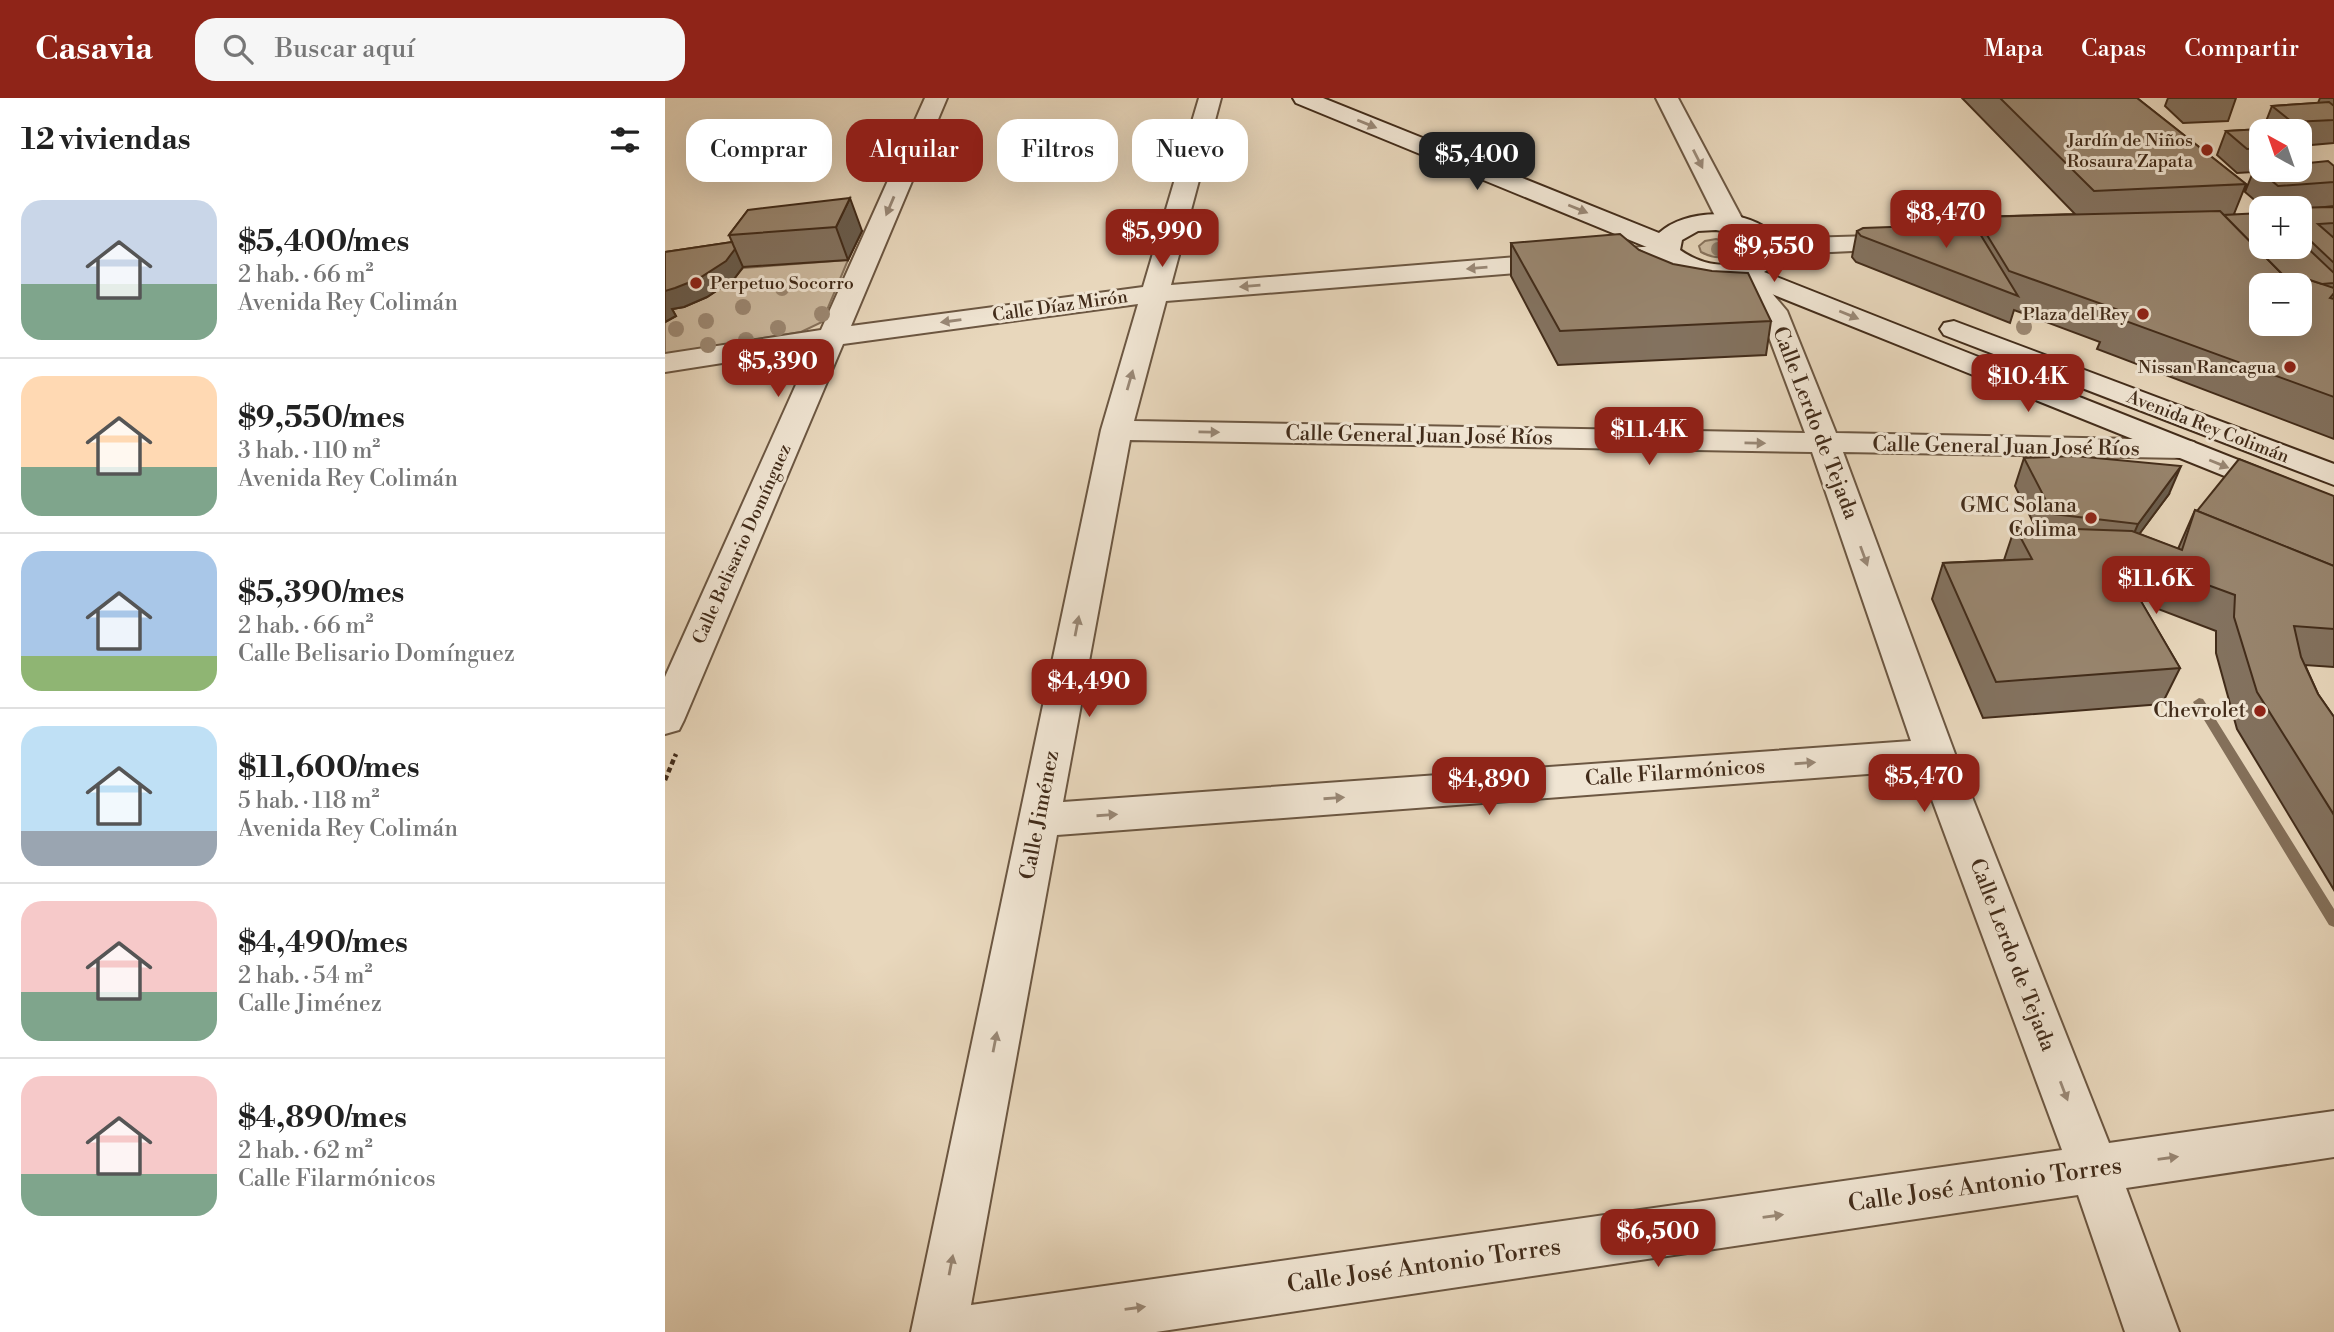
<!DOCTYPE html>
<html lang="es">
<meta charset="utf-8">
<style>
:root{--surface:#fff;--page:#f6f6f6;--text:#222;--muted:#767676;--line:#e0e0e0;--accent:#8f2418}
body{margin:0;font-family:"Libre Bodoni",serif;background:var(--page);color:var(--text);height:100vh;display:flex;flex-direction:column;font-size:26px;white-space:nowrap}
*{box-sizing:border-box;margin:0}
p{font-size:23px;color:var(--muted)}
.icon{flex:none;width:38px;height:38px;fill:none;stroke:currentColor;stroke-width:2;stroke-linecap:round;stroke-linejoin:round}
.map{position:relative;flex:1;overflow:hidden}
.side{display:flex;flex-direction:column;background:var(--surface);width:665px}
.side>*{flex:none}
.top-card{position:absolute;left:21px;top:21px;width:665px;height:63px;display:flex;gap:14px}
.needle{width:46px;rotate:320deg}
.buttons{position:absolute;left:1584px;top:21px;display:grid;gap:14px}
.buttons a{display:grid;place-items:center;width:63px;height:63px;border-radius:14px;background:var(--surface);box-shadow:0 7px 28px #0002;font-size:35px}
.price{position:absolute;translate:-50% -60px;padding:0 16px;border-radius:14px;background:var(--accent);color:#fff;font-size:23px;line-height:46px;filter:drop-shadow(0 2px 4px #0008)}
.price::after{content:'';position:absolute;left:50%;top:42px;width:21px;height:16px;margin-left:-10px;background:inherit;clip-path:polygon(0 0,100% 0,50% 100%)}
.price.on{background:#222;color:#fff}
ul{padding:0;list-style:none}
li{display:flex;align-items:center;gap:21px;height:175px;padding:0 21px}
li+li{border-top:2px solid var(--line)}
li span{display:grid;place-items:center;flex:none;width:196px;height:140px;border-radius:21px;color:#555}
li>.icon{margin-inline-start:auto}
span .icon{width:84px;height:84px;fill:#fffc;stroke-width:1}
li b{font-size:30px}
h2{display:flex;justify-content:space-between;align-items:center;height:84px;padding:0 21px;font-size:30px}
.chip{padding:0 24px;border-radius:21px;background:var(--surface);box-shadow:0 7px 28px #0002;font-size:24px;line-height:63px}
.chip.on{background:var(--accent);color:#fff}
header{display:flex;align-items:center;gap:42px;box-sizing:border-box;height:98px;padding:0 35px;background:var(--accent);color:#fff}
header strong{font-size:33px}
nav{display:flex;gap:38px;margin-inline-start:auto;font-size:24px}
.search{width:490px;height:63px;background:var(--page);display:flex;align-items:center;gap:18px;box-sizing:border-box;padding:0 24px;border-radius:21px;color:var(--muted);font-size:26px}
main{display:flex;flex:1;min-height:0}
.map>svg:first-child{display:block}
.green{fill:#ccbaa0;stroke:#87735d;stroke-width:2}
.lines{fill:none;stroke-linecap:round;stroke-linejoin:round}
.stream{fill:#84705a;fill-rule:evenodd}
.minor-casing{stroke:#6c5742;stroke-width:4}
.secondary-casing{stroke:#422c1a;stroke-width:4}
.path{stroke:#422c1a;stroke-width:4.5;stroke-dasharray:5 3.5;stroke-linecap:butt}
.minor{fill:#f0e5d3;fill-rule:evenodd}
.secondary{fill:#f0e5d3;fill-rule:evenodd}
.tree{fill:#9c8872}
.wall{fill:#83725f;stroke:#422c1a;stroke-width:2}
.shaded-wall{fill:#6a5d4d;stroke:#422c1a;stroke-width:2}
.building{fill:#98856e;stroke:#422c1a;stroke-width:2;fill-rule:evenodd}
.oneway{fill:#998876}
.poi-dot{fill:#8f2418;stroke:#f0e5d3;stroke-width:2.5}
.labels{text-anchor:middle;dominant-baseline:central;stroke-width:6;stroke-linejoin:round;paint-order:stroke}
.far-poi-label{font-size:18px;fill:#422c1a;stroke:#f0e5d3;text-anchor:end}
.far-street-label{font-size:18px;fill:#422c1a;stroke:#f0e5d3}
.street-label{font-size:21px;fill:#422c1a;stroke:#f0e5d3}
.poi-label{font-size:21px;fill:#422c1a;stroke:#f0e5d3;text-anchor:end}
.near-street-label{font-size:24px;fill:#422c1a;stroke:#f0e5d3}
</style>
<header>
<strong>Casavia</strong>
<div class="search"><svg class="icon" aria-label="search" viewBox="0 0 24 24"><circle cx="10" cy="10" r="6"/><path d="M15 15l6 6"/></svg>Buscar aquí</div>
<nav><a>Mapa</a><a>Capas</a><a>Compartir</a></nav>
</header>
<main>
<section class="side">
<h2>12 viviendas<svg class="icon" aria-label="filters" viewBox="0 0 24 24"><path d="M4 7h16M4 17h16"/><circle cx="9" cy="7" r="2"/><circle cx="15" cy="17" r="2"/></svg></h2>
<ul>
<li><span style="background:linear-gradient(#c9d6e8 60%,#7fa58c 0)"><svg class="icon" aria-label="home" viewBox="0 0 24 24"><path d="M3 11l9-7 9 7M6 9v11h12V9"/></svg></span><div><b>$5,400/mes</b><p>2 hab. · 66 m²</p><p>Avenida Rey Colimán</p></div></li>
<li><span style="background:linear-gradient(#ffd9b3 65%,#7fa58c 0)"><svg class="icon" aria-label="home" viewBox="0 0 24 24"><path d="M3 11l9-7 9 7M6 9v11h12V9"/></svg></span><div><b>$9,550/mes</b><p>3 hab. · 110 m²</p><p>Avenida Rey Colimán</p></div></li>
<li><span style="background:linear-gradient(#a9c7e8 75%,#8fb573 0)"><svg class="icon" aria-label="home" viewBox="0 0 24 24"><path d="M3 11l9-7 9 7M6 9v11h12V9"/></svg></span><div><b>$5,390/mes</b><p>2 hab. · 66 m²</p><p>Calle Belisario Domínguez</p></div></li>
<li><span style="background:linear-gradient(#bfe0f5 75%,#9aa5b1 0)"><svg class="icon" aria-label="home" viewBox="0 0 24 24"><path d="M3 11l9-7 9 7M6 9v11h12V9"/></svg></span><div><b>$11,600/mes</b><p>5 hab. · 118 m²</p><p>Avenida Rey Colimán</p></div></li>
<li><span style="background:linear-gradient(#f6c9c9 65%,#7fa58c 0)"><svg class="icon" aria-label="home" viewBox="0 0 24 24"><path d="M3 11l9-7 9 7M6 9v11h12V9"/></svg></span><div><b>$4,490/mes</b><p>2 hab. · 54 m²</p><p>Calle Jiménez</p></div></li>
<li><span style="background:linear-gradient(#f6c9c9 70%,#7fa58c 0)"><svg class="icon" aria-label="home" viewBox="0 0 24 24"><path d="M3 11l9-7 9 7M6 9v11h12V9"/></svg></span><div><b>$4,890/mes</b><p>2 hab. · 62 m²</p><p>Calle Filarmónicos</p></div></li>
</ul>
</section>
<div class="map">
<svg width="1669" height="1234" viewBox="0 0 1669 1234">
<rect width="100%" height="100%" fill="#e8d7bc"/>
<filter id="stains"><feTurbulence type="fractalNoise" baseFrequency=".00286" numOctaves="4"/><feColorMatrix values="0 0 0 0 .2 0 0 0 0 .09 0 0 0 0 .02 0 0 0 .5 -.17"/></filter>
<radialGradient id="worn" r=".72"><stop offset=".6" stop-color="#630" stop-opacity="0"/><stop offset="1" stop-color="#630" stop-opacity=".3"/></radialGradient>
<g class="green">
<path d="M1051 141 1067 145 1071 153C1060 162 1047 160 1036 154L1034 148 1040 143Z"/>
<path d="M183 162 157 224 136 234 0 256V214C29 205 58 194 78 170Z"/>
</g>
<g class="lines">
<path class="stream" d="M1534 600 1538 601 1669 811V829L1664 827 1530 607 1528 604Z"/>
<g class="minor-casing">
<g id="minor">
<path d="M260 0H282L186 228 478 189 534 0H556L506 187 1002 147 1011 149 1015 155 1011 161 1002 163 501 203 469 323 1140 335 1095 215 1062 174 1066 168 1075 166 1084 168 1122 213 1171 335 1518 342 1529 344 1534 351 1529 358 1518 360 1178 354 1290 656 1444 1045 1669 1013V1059L1461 1090 1514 1234H1460L1413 1097 491 1234H246L436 332 473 206 178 246 19 622 14 632 0 636V579L147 251 0 274V256L156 232ZM465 342 1147 354 1246 643 398 704ZM1256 672 1397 1052 306 1207 392 737Z"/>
<path d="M991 0H1013L1080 126 1076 131 1067 134 1058 131 1054 126Z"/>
<path d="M1241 137 1250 140 1254 145 1250 150 1105 157 1096 155 1092 149 1096 143 1105 141Z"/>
</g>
</g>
<g class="secondary-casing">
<g id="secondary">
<path d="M628 0H658L994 135C1020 111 1076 110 1104 132 1110 136 1114 143 1118 149L1112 166 1099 174 1669 400V422L1072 182C1051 186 993 176 989 152L631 5ZM1051 132 1073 136 1092 149 1091 157C1067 173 1038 168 1015 152L1017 142 1033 133Z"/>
<path d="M1289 223 1669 366V387L1279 237 1275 231 1279 225Z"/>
</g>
</g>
<path class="path" d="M0 682 11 656"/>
<use href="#minor" class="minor"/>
<use href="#secondary" class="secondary"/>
</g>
<g class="tree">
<circle cx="1053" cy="151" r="7"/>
<circle cx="117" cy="191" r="7"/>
<circle cx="78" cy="209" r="8"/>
<circle cx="157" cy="216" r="8"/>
<circle cx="41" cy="223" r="8"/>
<circle cx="1359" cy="229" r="8"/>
<circle cx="113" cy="230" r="8"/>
<circle cx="11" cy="231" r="8"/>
<circle cx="81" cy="242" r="8"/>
<circle cx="43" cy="247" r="8"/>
</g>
<g class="wall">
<path d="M1297 0H1472L1581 86 1569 116 1634 149V110H1599L1580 94 1588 74 1572 75 1552 57 1561 33 1598 31 1607 8 1653 5 1655 0H1669V45L1635 48 1634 49V33H1596V72L1669 68V108L1651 110 1669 109V341L1432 251 1435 244 1349 212 1345 225 1191 164 1187 159 1192 133 1309 126 1311 119 1410 116Z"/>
<path d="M1503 0H1571L1563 23 1518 25 1500 8Z"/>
<path d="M83 112 197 133 183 162 78 169 69 181 42 199 19 209 7 211 11 218 0 224V154L67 144 64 137Z"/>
<path d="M846 145 974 152 1106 223 1101 257 893 267 846 178Z"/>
<path d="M1359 360 1504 396 1474 436 1513 451 1530 412 1532 413 1669 398V569L1640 567 1653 596 1669 619V792L1572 631 1551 555V533L1493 511 1498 496 1472 497 1515 570 1497 606 1318 620 1267 501 1278 465 1339 462 1350 429 1371 430 1350 388Z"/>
</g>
<g class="shaded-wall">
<path d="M185 100 197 133 183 162 171 129Z"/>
<path d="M70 151 78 169 69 181 42 199 19 209 7 211 11 218 0 224V193Z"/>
<path d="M1516 368 1504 396 1461 454 1473 426Z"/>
</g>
<g class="building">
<path d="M1335 0H1472L1581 86 1429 93Z"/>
<path d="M1664 4 1669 8V22L1627 24 1607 8Z"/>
<path d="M1614 30 1618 33H1596V50L1582 51 1561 33Z"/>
<path d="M1663 63 1669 68V84L1613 88 1590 69H1596V72H1634V66Z"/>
<path d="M185 100 171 129 64 137 83 112Z"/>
<path d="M1669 109V125L1653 126 1669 140V165L1634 132V110H1623Z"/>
<path d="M1555 113 1622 181 1639 180 1669 190V195L1665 200 1669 201V299L1444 217 1451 211 1344 173 1311 119ZM1596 187H1634V226H1596Z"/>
<path d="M1596 115V149H1634V142L1669 175V185L1657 186 1639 180 1622 181 1559 117Z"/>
<path d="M1309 126 1353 198 1196 138 1192 133 1198 130Z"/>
<path d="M955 136 974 152 1008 166 1047 173 1083 175 1106 223 895 233 846 145Z"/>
<path d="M67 144 70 151 61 163 33 181 10 190 0 193V154Z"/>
<path d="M1410 358 1516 368 1473 426 1388 416 1359 360Z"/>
<path d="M1574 361 1669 398V468L1532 413Z"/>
<path d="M1530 412 1669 468V531L1629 528 1636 559 1653 596 1669 619V717L1592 594 1569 519 1570 497 1510 475 1515 459 1452 462 1515 570 1331 584 1278 465 1367 461 1350 429 1467 433 1517 452Z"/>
</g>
<defs><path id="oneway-solid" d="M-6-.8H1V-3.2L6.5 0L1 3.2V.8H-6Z" transform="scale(1.75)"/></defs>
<g class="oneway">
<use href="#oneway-solid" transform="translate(702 26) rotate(22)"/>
<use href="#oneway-solid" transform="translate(1033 61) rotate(63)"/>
<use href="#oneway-solid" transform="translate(225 108) rotate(113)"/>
<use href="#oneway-solid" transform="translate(913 111) rotate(22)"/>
<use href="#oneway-solid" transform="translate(812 170) rotate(175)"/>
<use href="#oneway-solid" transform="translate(585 188) rotate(175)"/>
<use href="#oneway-solid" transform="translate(1184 217) rotate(22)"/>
<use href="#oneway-solid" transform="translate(286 223) rotate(172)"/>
<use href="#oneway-solid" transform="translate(465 282) rotate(-74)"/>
<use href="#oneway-solid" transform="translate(544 334) rotate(1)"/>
<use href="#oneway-solid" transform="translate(1090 345) rotate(1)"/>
<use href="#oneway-solid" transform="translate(1554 366) rotate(22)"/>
<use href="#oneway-solid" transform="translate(1199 458) rotate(70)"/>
<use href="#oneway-solid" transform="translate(412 528) rotate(-79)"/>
<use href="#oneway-solid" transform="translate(1140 665) rotate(-4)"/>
<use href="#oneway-solid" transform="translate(669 700) rotate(-4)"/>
<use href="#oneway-solid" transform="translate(442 717) rotate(-4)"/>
<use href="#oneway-solid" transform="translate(330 944) rotate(-79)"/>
<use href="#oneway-solid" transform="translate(1399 993) rotate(69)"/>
<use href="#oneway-solid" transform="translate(1503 1060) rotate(-8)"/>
<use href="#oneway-solid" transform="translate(1108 1118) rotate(-8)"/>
<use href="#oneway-solid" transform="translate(286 1167) rotate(-79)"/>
<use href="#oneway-solid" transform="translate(470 1210) rotate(-8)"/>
</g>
<g class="poi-dot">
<circle cx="1542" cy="52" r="7"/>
<circle cx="31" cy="185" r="7"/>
<circle cx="1478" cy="216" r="7"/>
<circle cx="1625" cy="269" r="7"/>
<circle cx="1426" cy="420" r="7"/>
<circle cx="1595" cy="613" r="7"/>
</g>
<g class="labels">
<g class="far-poi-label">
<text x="1528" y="42">Jardín de Niños<tspan x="1528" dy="21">Rosaura Zapata</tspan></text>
<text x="45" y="185" text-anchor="start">Perpetuo Socorro</text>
<text x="1464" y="216">Plaza del Rey</text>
<text x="1611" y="269">Nissan Rancagua</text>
</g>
<g class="far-street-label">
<text transform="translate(395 208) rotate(-8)">Calle Díaz Mirón</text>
<text transform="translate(1543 329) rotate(21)">Avenida Rey Colimán</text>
<text transform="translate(77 446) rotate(-66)">Calle Belisario Domínguez</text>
</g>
<g class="street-label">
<text transform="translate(1150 325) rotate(69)">Calle Lerdo de Tejada</text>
<text transform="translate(754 338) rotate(1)">Calle General Juan José Ríos</text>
<text transform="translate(1341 349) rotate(1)">Calle General Juan José Ríos</text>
<text transform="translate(1010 675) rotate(-4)">Calle Filarmónicos</text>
<text transform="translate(375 717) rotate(-79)">Calle Jiménez</text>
<text transform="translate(1347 857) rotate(69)">Calle Lerdo de Tejada</text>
</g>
<g class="poi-label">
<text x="1412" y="408">GMC Solana<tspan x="1412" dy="24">Colima</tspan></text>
<text x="1581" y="613">Chevrolet</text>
</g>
<g class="near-street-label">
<text transform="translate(1320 1087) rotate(-8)">Calle José Antonio Torres</text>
<text transform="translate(759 1168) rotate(-8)">Calle José Antonio Torres</text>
</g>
</g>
<rect width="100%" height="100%" filter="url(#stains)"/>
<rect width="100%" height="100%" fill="url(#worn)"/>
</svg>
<div class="buttons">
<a><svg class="needle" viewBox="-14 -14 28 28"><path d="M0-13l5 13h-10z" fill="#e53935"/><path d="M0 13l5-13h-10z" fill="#767676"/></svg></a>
<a>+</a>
<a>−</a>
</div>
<b class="price on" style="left:812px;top:94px">$5,400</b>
<b class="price" style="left:1281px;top:152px">$8,470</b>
<b class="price" style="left:497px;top:171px">$5,990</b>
<b class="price" style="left:1109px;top:186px">$9,550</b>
<b class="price" style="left:113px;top:301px">$5,390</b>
<b class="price" style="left:1363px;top:316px">$10.4K</b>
<b class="price" style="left:984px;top:369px">$11.4K</b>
<b class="price" style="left:1491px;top:518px">$11.6K</b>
<b class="price" style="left:424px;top:621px">$4,490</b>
<b class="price" style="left:1259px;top:716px">$5,470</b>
<b class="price" style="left:824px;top:719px">$4,890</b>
<b class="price" style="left:993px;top:1171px">$6,500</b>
<div class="top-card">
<a class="chip">Comprar</a>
<a class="chip on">Alquilar</a>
<a class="chip">Filtros</a>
<a class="chip">Nuevo</a>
</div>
</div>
</main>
